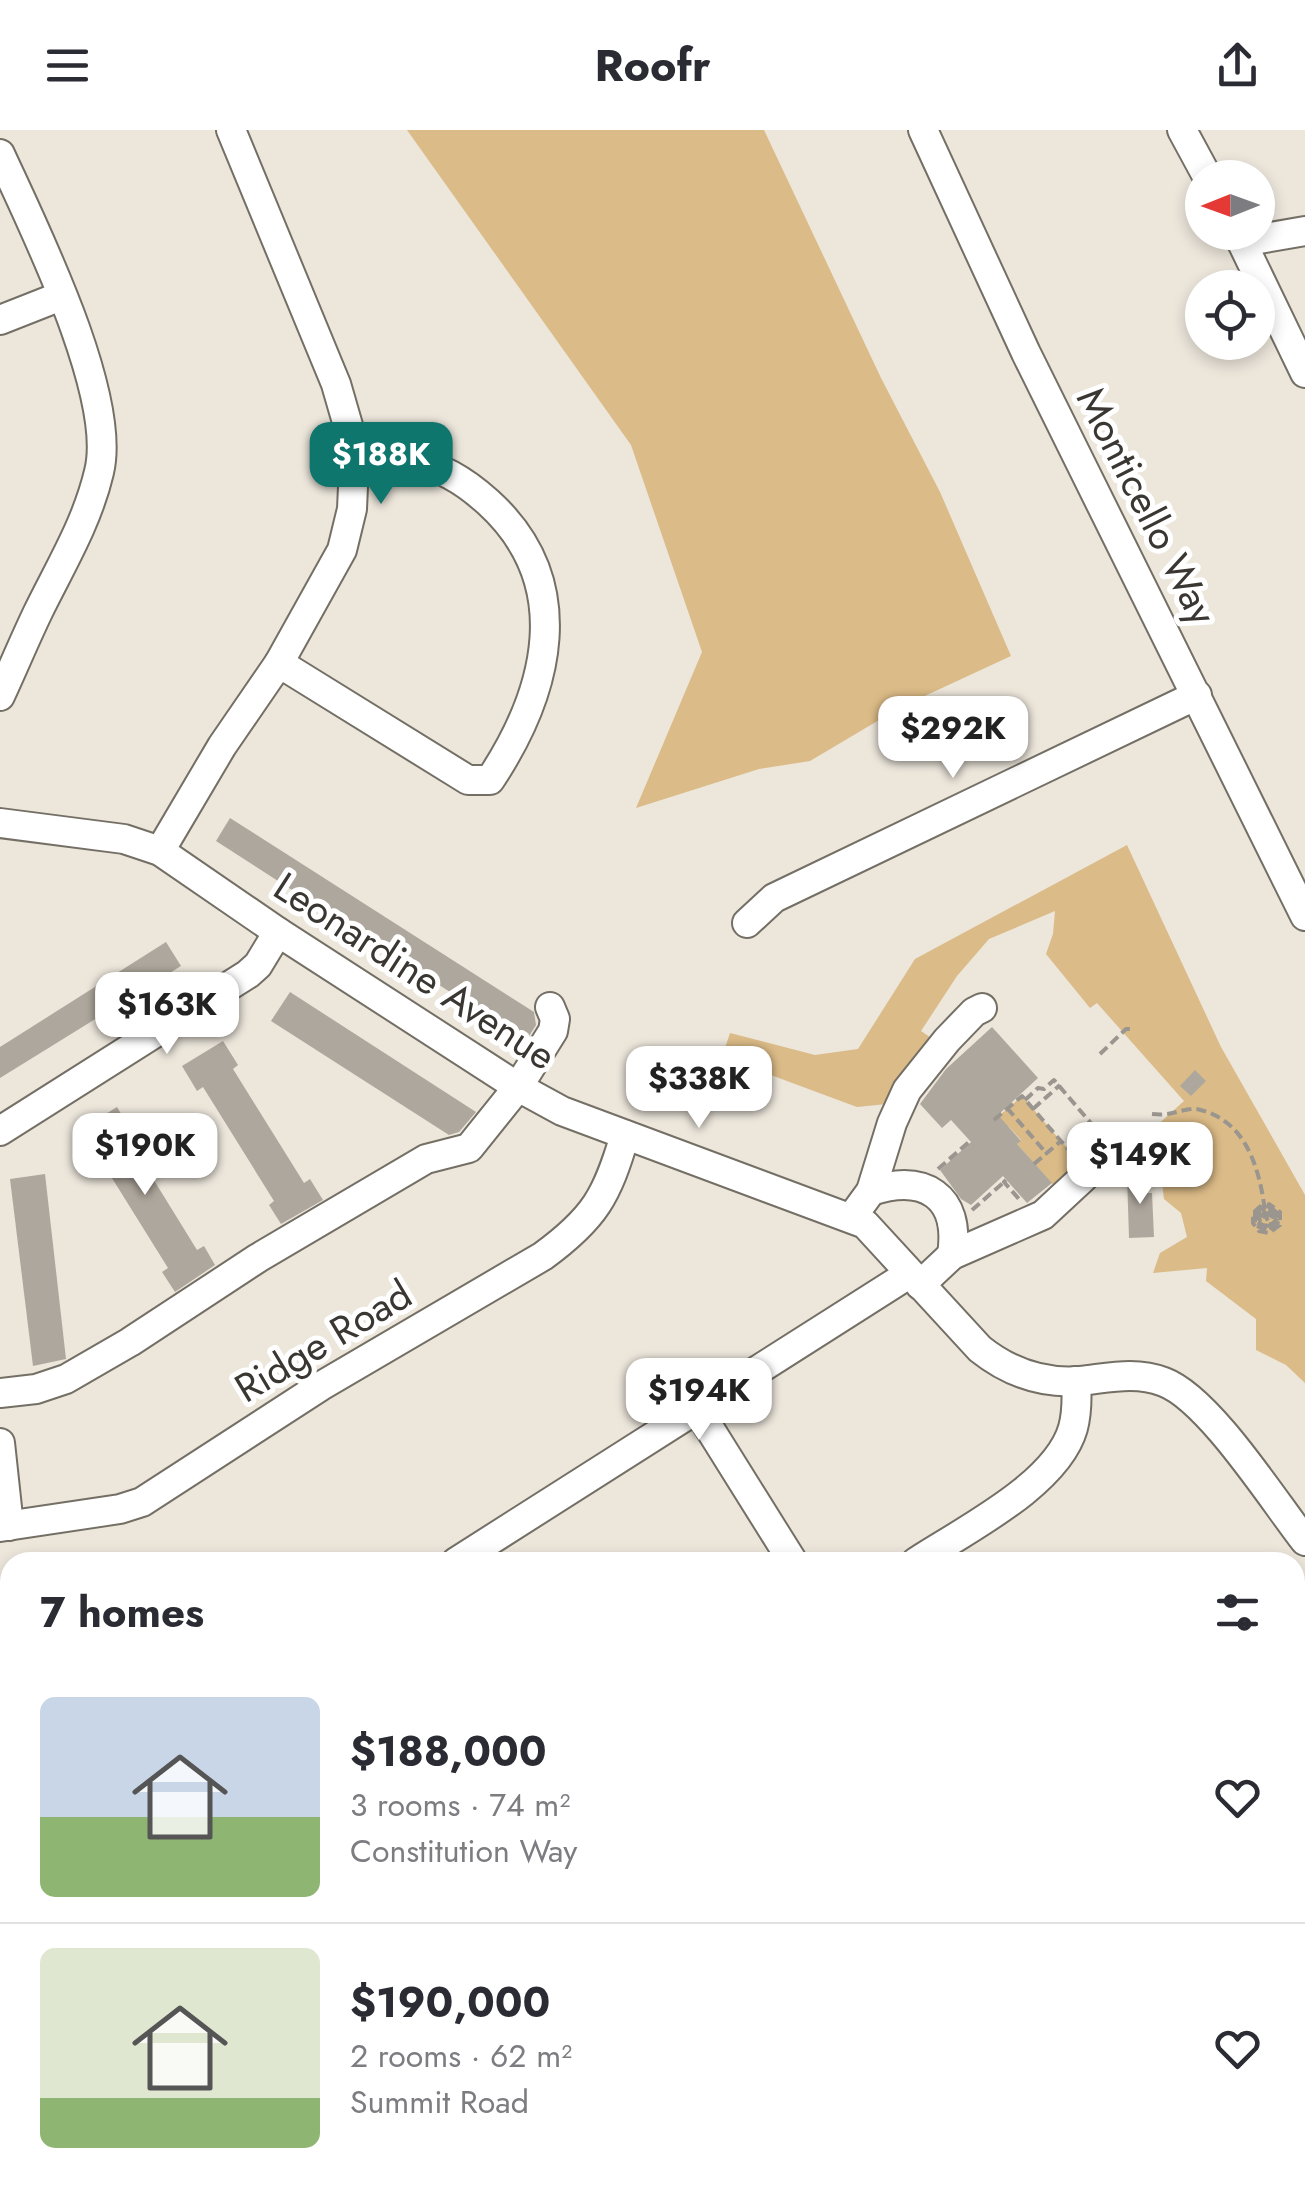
<!DOCTYPE html>
<meta charset="utf-8">
<style>
:root{--surface:#fff;--page:#f7f7f7;--text:#2b2b33;--muted:#7c7c81;--line:#e1e1e2;--accent:#0f766e}
body{margin:0;font-family:Jost,sans-serif;background:var(--page);color:var(--text);height:100vh;display:flex;flex-direction:column;font-size:38px;white-space:nowrap}
*{box-sizing:border-box;margin:0}
p{font-size:32px;color:var(--muted)}
.icon{flex:none;width:55px;height:55px;fill:none;stroke:currentColor;stroke-width:2;stroke-linecap:round;stroke-linejoin:round}
.map{position:relative;flex:1;overflow:hidden}
.panel{position:absolute;left:0px;top:1422px;width:1305px;height:642px;display:flex;flex-direction:column;background:var(--surface);border-radius:30px 30px 0 0;box-shadow:0 5px 15px #0003}
.panel>*{flex:none}
.needle{width:65px;rotate:269deg}
.tools{position:absolute;left:1185px;top:30px;display:grid;gap:20px}
.tools a{display:grid;place-items:center;width:90px;height:90px;border-radius:50%;background:var(--surface);box-shadow:0 5px 15px #0003;font-size:50px}
.price{position:absolute;translate:-50% -85px;padding:0 22px;border-radius:20px;background:#fff;color:#222;font-size:32px;line-height:65px;filter:drop-shadow(0 2px 5px #0008)}
.price::after{content:'';position:absolute;left:50%;top:60px;width:30px;height:22px;margin-left:-15px;background:inherit;clip-path:polygon(0 0,100% 0,50% 100%)}
.price.active{background:var(--accent);color:#fff}
ul{padding:0;list-style:none}
li{display:flex;align-items:center;gap:30px;height:250px;padding:0 40px}
li+li{border-top:2px solid var(--line)}
li span{display:grid;place-items:center;flex:none;width:280px;height:200px;border-radius:15px;color:#555}
li>.icon{margin-inline-start:auto}
span .icon{width:120px;height:120px;fill:#fffc;stroke-width:1}
li b{font-size:42px}
h2{display:flex;justify-content:space-between;align-items:center;height:120px;padding:0 40px;font-size:42px}
header{display:flex;justify-content:space-between;align-items:center;height:130px;padding:0 40px;background:var(--surface);font-size:45px;font-weight:700}
.map>svg:first-child{display:block}
.green{fill:#dbbb87}
.building{fill:#aea79d}
.lines{fill:none;stroke-linecap:round;stroke-linejoin:round}
.minor-casing{stroke:#746f65;stroke-width:32}
.path{stroke:#9a958e;stroke-width:4;stroke-dasharray:10 5;stroke-linecap:butt}
.minor{stroke:#fff;stroke-width:28}
.labels{text-anchor:middle;dominant-baseline:central;stroke-width:10;stroke-linejoin:round;paint-order:stroke}
.street-label{font-size:40px;fill:#3a3733;stroke:#fff}
</style>
<header><svg class="icon" aria-label="menu" viewBox="0 0 24 24"><path d="M4 6h16M4 12h16M4 18h16"/></svg>Roofr<svg class="icon" aria-label="share" viewBox="0 0 24 24"><path d="M12 15V3M7 8l5-5 5 5M5 13v7h14v-7"/></svg></header>
<div class="map">
<svg width="1305" height="2064" viewBox="0 0 1305 2064">
<rect width="100%" height="100%" fill="#ece6db"/>
<g class="green">
<path d="M407 0H764L881 248 940 362 1011 526 901 577 810 631 759 639 636 678 702 522 631 315Z"/>
<path d="M1127 715 1221 917 1305 1065V1253L1286 1235 1256 1220V1189L1206 1151 1207 1138 1153 1143 1160 1123 1187 1107 1181 1083 1164 1069 1160 1036 1142 1037 1134 1016 1184 971 1097 873 1090 878 1046 824 1053 804 1055 781 989 809 957 846 921 901 934 910 887 974 857 977 722 927 730 903 815 925 858 919 915 829Z"/>
<path d="M1022 966 1079 1032 1055 1057 1017 1014 1021 1010 1009 997 994 990Z"/>
<path d="M1305 1801V2064H318L311 2055H1295V1808Z"/>
</g>
<g class="building">
<path d="M230 688 534 882 536 895 526 911 216 711Z"/>
<path d="M166 812 181 836 0 948V917Z"/>
<path d="M290 862 476 982 459 1002 449 1005 271 891Z"/>
<path d="M992 897 1038 948 998 985 1021 1011 1017 1014 1052 1053 1027 1073 1003 1046 971 1075 961 1069 940 1040 971 1012 951 990 942 998 920 974 946 939Z"/>
<path d="M223 911 238 935 233 939 304 1053 310 1049 323 1070 281 1094 269 1075 274 1071 203 957 197 961 182 936Z"/>
<path d="M1195 940 1206 951 1191 966 1180 956Z"/>
<path d="M117 977 132 1002 126 1005 197 1120 204 1116 215 1135 175 1162 162 1142 168 1138 97 1024 90 1028 75 1003Z"/>
<path d="M45 1044 66 1229 33 1236 10 1049Z"/>
<path d="M1148 1044V1063H1152L1154 1107 1129 1108 1127 1045Z"/>
</g>
<g class="lines">
<g class="minor-casing">
<g id="minor">
<path d="M923 0 1026 223 1305 786"/>
<path d="M1182 0 1208 48"/>
<path d="M0 24C33 96 118 266 99 342 87 393 61 435 38 482 25 509 13 538 0 566"/>
<path d="M1237 102 1305 243"/>
<path d="M1242 112 1305 101"/>
<path d="M0 190 61 166"/>
<path d="M279 533 468 650H490C549 561 577 453 488 372 468 354 444 337 416 333 396 330 374 334 354 334"/>
<path d="M0 693 124 709 160 721 278 802 518 957 562 981 865 1094 980 1219C1009 1242 1043 1254 1080 1251 1109 1248 1135 1241 1164 1252 1209 1269 1273 1370 1305 1411"/>
<path d="M160 721 222 616 279 533 342 420 352 379 354 334 349 299 336 254 231 0"/>
<path d="M747 793 774 768 1197 565"/>
<path d="M0 1001 248 844 258 835 278 802"/>
<path d="M871 1061C924 1044 961 1065 952 1125"/>
<path d="M852 1087 871 1061 892 993 907 960 947 910 974 882 982 878"/>
<path d="M920 1155 952 1125 1043 1085 1085 1046"/>
<path d="M0 1263 36 1259 66 1249 130 1212 258 1128 426 1029 469 1018 518 957 553 901 555 889 550 877"/>
<path d="M698 1280 793 1432"/>
<path d="M0 1313 9 1396"/>
<path d="M0 1397 120 1379 142 1372 321 1256 543 1126C595 1088 607 1066 625 1005"/>
<path d="M456 1432 909 1144"/>
<path d="M916 1432C963 1401 1057 1355 1073 1298 1077 1283 1077 1266 1076 1251"/>
<path d="M1295 1695 1305 1688"/>
<path d="M0 1745 10 1733"/>
<path d="M0 1971 10 1980"/>
<path d="M87 2055 94 2064"/>
<path d="M546 2055 552 2064"/>
<path d="M902 2064 918 2055"/>
</g>
</g>
<g class="path">
<path d="M1100 924 1126 899H1132"/>
<path d="M1025 970 1038 958 1044 959 1054 950 1113 1019"/>
<path d="M1007 978 1047 1024"/>
<path d="M1033 979 1060 955"/>
<path d="M1152 984C1171 986 1175 981 1191 979 1196 978 1202 980 1207 982 1248 996 1260 1042 1265 1081L1272 1083 1274 1087 1270 1096 1263 1095 1259 1089 1262 1080 1255 1089 1261 1077 1255 1083V1095L1268 1101 1256 1091 1268 1098 1278 1088 1270 1101 1277 1097 1279 1084 1268 1076 1278 1086 1267 1079 1269 1074 1280 1082V1095L1269 1103 1259 1101 1253 1093V1083L1263 1074 1264 1083 1261 1089 1265 1085 1268 1091V1084L1273 1087 1266 1083 1267 1088"/>
<path d="M994 990 1022 966 1073 1025"/>
<path d="M1067 1019 1094 995"/>
<path d="M1034 1034 1061 1011"/>
<path d="M938 1039 970 1011"/>
<path d="M1006 1050 1004 1052 1019 1069"/>
<path d="M972 1080 1003 1053"/>
</g>
<use href="#minor" class="minor"/>
</g>
<g class="labels">
<g class="street-label">
<text transform="translate(1147 376) rotate(63)">Monticello Way</text>
<text transform="translate(415 841) rotate(33)">Leonardine Avenue</text>
<text transform="translate(323 1211) rotate(-31)">Ridge Road</text>
</g>
</g>
</svg>
<div class="tools">
<a><svg class="needle" viewBox="-14 -14 28 28"><path d="M0-13l5 13h-10z" fill="#e53935"/><path d="M0 13l5-13h-10z" fill="#7c7c81"/></svg></a>
<a><svg class="icon" aria-label="locate" viewBox="0 0 24 24"><circle cx="12" cy="12" r="6"/><path d="M12 2v4M12 18v4M2 12h4M18 12h4"/></svg></a>
</div>
<b class="price active" style="left:381px;top:377px">$188K</b>
<b class="price" style="left:953px;top:651px">$292K</b>
<b class="price" style="left:167px;top:927px">$163K</b>
<b class="price" style="left:699px;top:1001px">$338K</b>
<b class="price" style="left:145px;top:1068px">$190K</b>
<b class="price" style="left:1140px;top:1077px">$149K</b>
<b class="price" style="left:699px;top:1313px">$194K</b>
<section class="panel">
<h2>7 homes<svg class="icon" aria-label="filters" viewBox="0 0 24 24"><path d="M4 7h16M4 17h16"/><circle cx="9" cy="7" r="2"/><circle cx="15" cy="17" r="2"/></svg></h2>
<ul>
<li><span style="background:linear-gradient(#c9d6e8 60%,#8fb573 0)"><svg class="icon" aria-label="home" viewBox="0 0 24 24"><path d="M3 11l9-7 9 7M6 9v11h12V9"/></svg></span><div><b>$188,000</b><p>3 rooms · 74 m²</p><p>Constitution Way</p></div><svg class="icon" aria-label="heart" viewBox="0 0 24 24"><path d="M12 20l-8-8c-3-5 5-10 8-4 3-6 11-1 8 4z"/></svg></li>
<li><span style="background:linear-gradient(#dfe7d0 75%,#8fb573 0)"><svg class="icon" aria-label="home" viewBox="0 0 24 24"><path d="M3 11l9-7 9 7M6 9v11h12V9"/></svg></span><div><b>$190,000</b><p>2 rooms · 62 m²</p><p>Summit Road</p></div><svg class="icon" aria-label="heart" viewBox="0 0 24 24"><path d="M12 20l-8-8c-3-5 5-10 8-4 3-6 11-1 8 4z"/></svg></li>
</ul>
</section>
</div>
